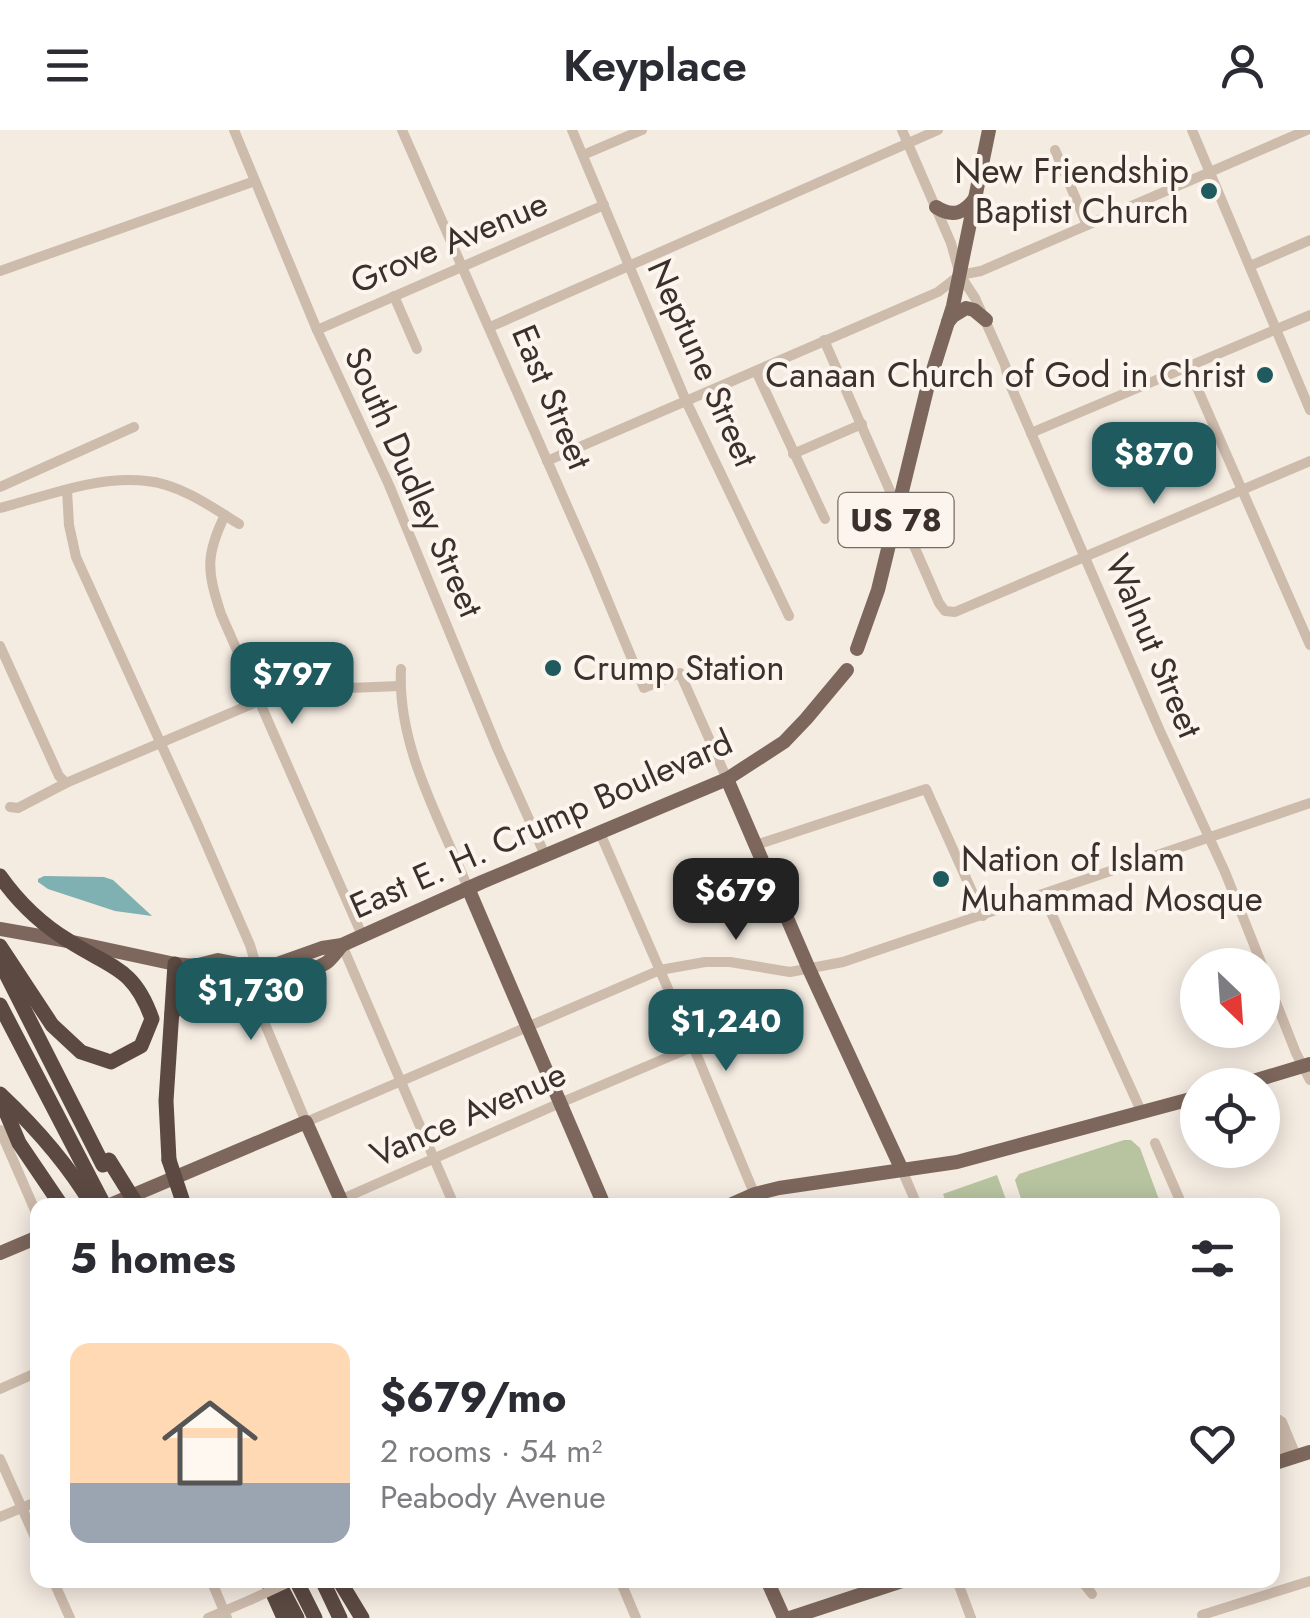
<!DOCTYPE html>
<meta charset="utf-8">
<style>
:root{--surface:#fff;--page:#f2f2f3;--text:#2b2b33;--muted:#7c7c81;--accent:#1f5a5e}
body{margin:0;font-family:Jost,sans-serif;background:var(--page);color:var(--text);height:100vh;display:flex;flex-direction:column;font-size:38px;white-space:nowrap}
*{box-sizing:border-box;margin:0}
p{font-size:32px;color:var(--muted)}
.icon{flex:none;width:55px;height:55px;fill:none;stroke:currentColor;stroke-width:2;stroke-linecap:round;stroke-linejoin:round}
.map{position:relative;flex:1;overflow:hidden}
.sheet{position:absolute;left:30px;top:1068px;width:1250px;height:390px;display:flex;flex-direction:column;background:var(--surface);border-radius:20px;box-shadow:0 5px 25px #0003}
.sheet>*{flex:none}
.needle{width:65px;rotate:155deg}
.fabs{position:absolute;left:1180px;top:818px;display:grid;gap:20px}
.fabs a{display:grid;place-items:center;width:100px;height:100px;border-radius:50%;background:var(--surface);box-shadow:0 5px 25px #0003;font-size:50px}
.price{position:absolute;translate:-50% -85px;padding:0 22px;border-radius:20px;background:var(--accent);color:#fff;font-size:32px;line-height:65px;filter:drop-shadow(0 2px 5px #0008)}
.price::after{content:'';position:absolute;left:50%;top:60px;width:30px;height:22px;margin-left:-15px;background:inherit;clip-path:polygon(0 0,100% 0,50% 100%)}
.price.active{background:#222;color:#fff}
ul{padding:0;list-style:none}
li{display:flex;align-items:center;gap:30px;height:250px;padding:0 40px}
li span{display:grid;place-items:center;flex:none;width:280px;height:200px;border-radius:20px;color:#555}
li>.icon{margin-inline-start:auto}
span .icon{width:120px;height:120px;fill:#fffc;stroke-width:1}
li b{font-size:42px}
h2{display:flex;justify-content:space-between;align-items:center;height:120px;padding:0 40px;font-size:42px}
header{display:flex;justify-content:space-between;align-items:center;height:130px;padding:0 40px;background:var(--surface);font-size:45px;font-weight:600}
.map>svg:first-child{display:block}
.green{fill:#b8c4a0}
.water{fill:#7fb0b2}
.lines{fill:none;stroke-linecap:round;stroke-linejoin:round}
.minor{stroke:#cdbbac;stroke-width:10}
.major{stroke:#7d675c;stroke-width:14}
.highway{stroke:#5c4a42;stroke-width:15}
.minor-bridge{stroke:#cdbbac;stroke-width:10}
.highway-bridge{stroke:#5c4a42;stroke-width:15}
.poi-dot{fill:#1f5a5e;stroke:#fbf5ee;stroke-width:4}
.labels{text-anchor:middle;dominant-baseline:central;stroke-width:8;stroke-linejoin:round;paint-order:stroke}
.shield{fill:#fbf5ee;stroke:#756b66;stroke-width:2.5}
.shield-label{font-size:32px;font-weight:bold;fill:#3b302b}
.poi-label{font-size:35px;fill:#3b302b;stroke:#fbf5ee;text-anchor:end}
.street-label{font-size:35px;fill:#3b302b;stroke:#fbf5ee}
</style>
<header><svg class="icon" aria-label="menu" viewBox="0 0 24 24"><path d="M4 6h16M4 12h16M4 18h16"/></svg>Keyplace<svg class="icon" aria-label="person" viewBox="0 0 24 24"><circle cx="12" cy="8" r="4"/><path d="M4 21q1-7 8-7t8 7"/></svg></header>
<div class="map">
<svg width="1310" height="1488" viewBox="0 0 1310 1488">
<rect width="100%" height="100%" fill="#f4ebe1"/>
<g class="green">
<path d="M1124 1010H1131L1140 1018 1161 1075H1023L1015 1050 1019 1044Z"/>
<path d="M997 1045 1008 1075H947L943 1064Z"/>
</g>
<path class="water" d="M44 746 104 747 113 750 152 786 115 781 48 759 38 752V749Z"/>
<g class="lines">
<g class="minor">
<path d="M234 0 317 200 389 355 498 620 545 725"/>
<path d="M402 0 593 435 644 558 680 543 727 649"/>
<path d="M572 0 686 271 789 486"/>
<path d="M902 0 951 113 960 145 975 168 1005 235 1009 252 1160 601 1225 742 1262 835"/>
<path d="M1192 0 1310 280"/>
<path d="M1055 20 1087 95"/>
<path d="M583 25 642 0"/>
<path d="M1250 136 1310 110"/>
<path d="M0 141 255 51"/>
<path d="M394 166 417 219"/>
<path d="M490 197 938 0"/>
<path d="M317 200 604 75"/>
<path d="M824 210 939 473 945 481 955 482 1310 331"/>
<path d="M1188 237 1310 515"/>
<path d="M756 241 825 389"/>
<path d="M1031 303 1310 185"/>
<path d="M793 324 862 294"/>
<path d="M547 331 938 162 960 145 981 141 1307 0"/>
<path d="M0 357 134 297"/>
<path d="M67 360 69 395 76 427 197 693 250 815 256 835"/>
<path d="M0 378C47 366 98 345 147 351 179 354 212 377 239 394"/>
<path d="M225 385C205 426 207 441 221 484L362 805"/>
<path d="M0 516 59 646 66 653"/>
<path d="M401 539C397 617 440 689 468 758"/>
<path d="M10 677 18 678 66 653 273 565 298 560 400 556"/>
<path d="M600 703 693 916 759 1075"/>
<path d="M756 715 926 659 983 786"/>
<path d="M1043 765 1142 983"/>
<path d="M342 815 454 1075"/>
<path d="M1262 837 1296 923 1310 950"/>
<path d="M247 851 306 992 660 840 705 832H730L790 842 843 832 1310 673"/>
<path d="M0 1000 38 1087"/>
<path d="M1155 1013 1182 1075"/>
<path d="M902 1040 917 1075"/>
<path d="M340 1070 560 973 756 890 771 881 780 871"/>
<path d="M0 1259 38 1242"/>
<path d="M1272 1280 1276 1288 1282 1292 1296 1326"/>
<path d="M1276 1288 1274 1295 1288 1329"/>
<path d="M0 1329 38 1414"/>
<path d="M0 1387 38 1371"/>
<path d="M53 1450 70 1488"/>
<path d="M211 1450 227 1488"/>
<path d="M620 1450 636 1488"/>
<path d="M957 1450 971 1488"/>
<path d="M1081 1450 1092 1464"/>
<path d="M1202 1485 1310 1451"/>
<path d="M208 1488 250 1470"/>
</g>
<g class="major">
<path d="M936 77C953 88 965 83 976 67"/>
<path d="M948 192 953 186 966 178 974 180 986 190"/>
<path d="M857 519 878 460 927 259 953 176 989 0"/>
<path d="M727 649 809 839 902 1040"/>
<path d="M468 758 604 1075"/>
<path d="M0 799 68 811 175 834 194 836 218 830 238 834H277L322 818 342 815 482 752 727 649 784 612 806 589 847 540"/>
<path d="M211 844C245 860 294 852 326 833 332 829 337 821 342 815"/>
<path d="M1240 955 1310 934"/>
<path d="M110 1075 306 992 343 1075"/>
<path d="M730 1075 755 1064 779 1058 957 1032 1198 967"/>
<path d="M0 1123 38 1107"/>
<path d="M1272 1334 1310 1322"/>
<path d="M767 1450 784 1488"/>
<path d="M790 1488 905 1450"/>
</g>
<g class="highway">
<path d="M0 746C19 773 41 794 69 811 111 838 134 837 152 889L141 916 111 932 81 922 52 895 0 816"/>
<path d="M1 834 103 1035"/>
<path d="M0 875 104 1075"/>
<path d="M172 884C185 861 193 854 218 847"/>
<path d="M0 964C35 997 67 1033 92 1075"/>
<path d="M0 968 19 1013 61 1075"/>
<path d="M169 1030 166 971 175 834"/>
<path d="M267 1450 284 1488"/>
<path d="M277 1450 297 1488"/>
<path d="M296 1450 315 1488"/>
<path d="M322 1450 340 1488"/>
<path d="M339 1450 362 1488"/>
</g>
<path class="minor-bridge" d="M250 1470 293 1450"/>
<g class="highway-bridge">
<path d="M109 1030 137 1075"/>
<path d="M169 1030 183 1072"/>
</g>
</g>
<g class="poi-dot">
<circle cx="1209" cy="61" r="10"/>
<circle cx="1265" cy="245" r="10"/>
<circle cx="553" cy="538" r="10"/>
<circle cx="941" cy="749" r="10"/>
</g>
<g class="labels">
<rect class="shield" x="838.5" y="363" width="115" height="54" rx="8"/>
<g class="shield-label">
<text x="896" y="390">US 78</text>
</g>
<g class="poi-label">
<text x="1189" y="41">New Friendship<tspan x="1189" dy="40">Baptist Church</tspan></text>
<text x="1245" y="245">Canaan Church of God in Christ</text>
<text x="573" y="538" text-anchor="start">Crump Station</text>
<text x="961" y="729" text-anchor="start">Nation of Islam<tspan x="961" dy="40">Muhammad Mosque</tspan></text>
</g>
<g class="street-label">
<text transform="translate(449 112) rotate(-23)">Grove Avenue</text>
<text transform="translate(703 233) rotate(66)">Neptune Street</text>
<text transform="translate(552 267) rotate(67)">East Street</text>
<text transform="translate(414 352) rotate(66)">South Dudley Street</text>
<text transform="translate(1154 516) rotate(67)">Walnut Street</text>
<text transform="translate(541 694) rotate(-24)">East E. H. Crump Boulevard</text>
<text transform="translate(468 984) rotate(-24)">Vance Avenue</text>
</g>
</g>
</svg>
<div class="fabs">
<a><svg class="needle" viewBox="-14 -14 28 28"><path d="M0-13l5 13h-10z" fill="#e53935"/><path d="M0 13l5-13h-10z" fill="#7c7c81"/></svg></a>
<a><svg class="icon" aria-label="locate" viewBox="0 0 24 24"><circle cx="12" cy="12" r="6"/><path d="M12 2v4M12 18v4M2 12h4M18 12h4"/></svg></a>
</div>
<b class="price" style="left:1154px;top:377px">$870</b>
<b class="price" style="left:292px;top:597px">$797</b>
<b class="price active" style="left:736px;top:813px">$679</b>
<b class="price" style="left:251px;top:913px">$1,730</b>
<b class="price" style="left:726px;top:944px">$1,240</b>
<section class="sheet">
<h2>5 homes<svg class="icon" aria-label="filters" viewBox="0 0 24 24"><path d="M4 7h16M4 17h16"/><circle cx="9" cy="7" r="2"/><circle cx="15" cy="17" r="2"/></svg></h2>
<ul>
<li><span style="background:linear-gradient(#ffd9b3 70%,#9aa5b1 0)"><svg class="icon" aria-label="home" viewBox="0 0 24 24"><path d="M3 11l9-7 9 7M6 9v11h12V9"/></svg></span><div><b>$679/mo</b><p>2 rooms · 54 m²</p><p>Peabody Avenue</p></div><svg class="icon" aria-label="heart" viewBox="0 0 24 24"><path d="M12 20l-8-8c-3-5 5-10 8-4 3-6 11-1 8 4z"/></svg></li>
</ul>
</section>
</div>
